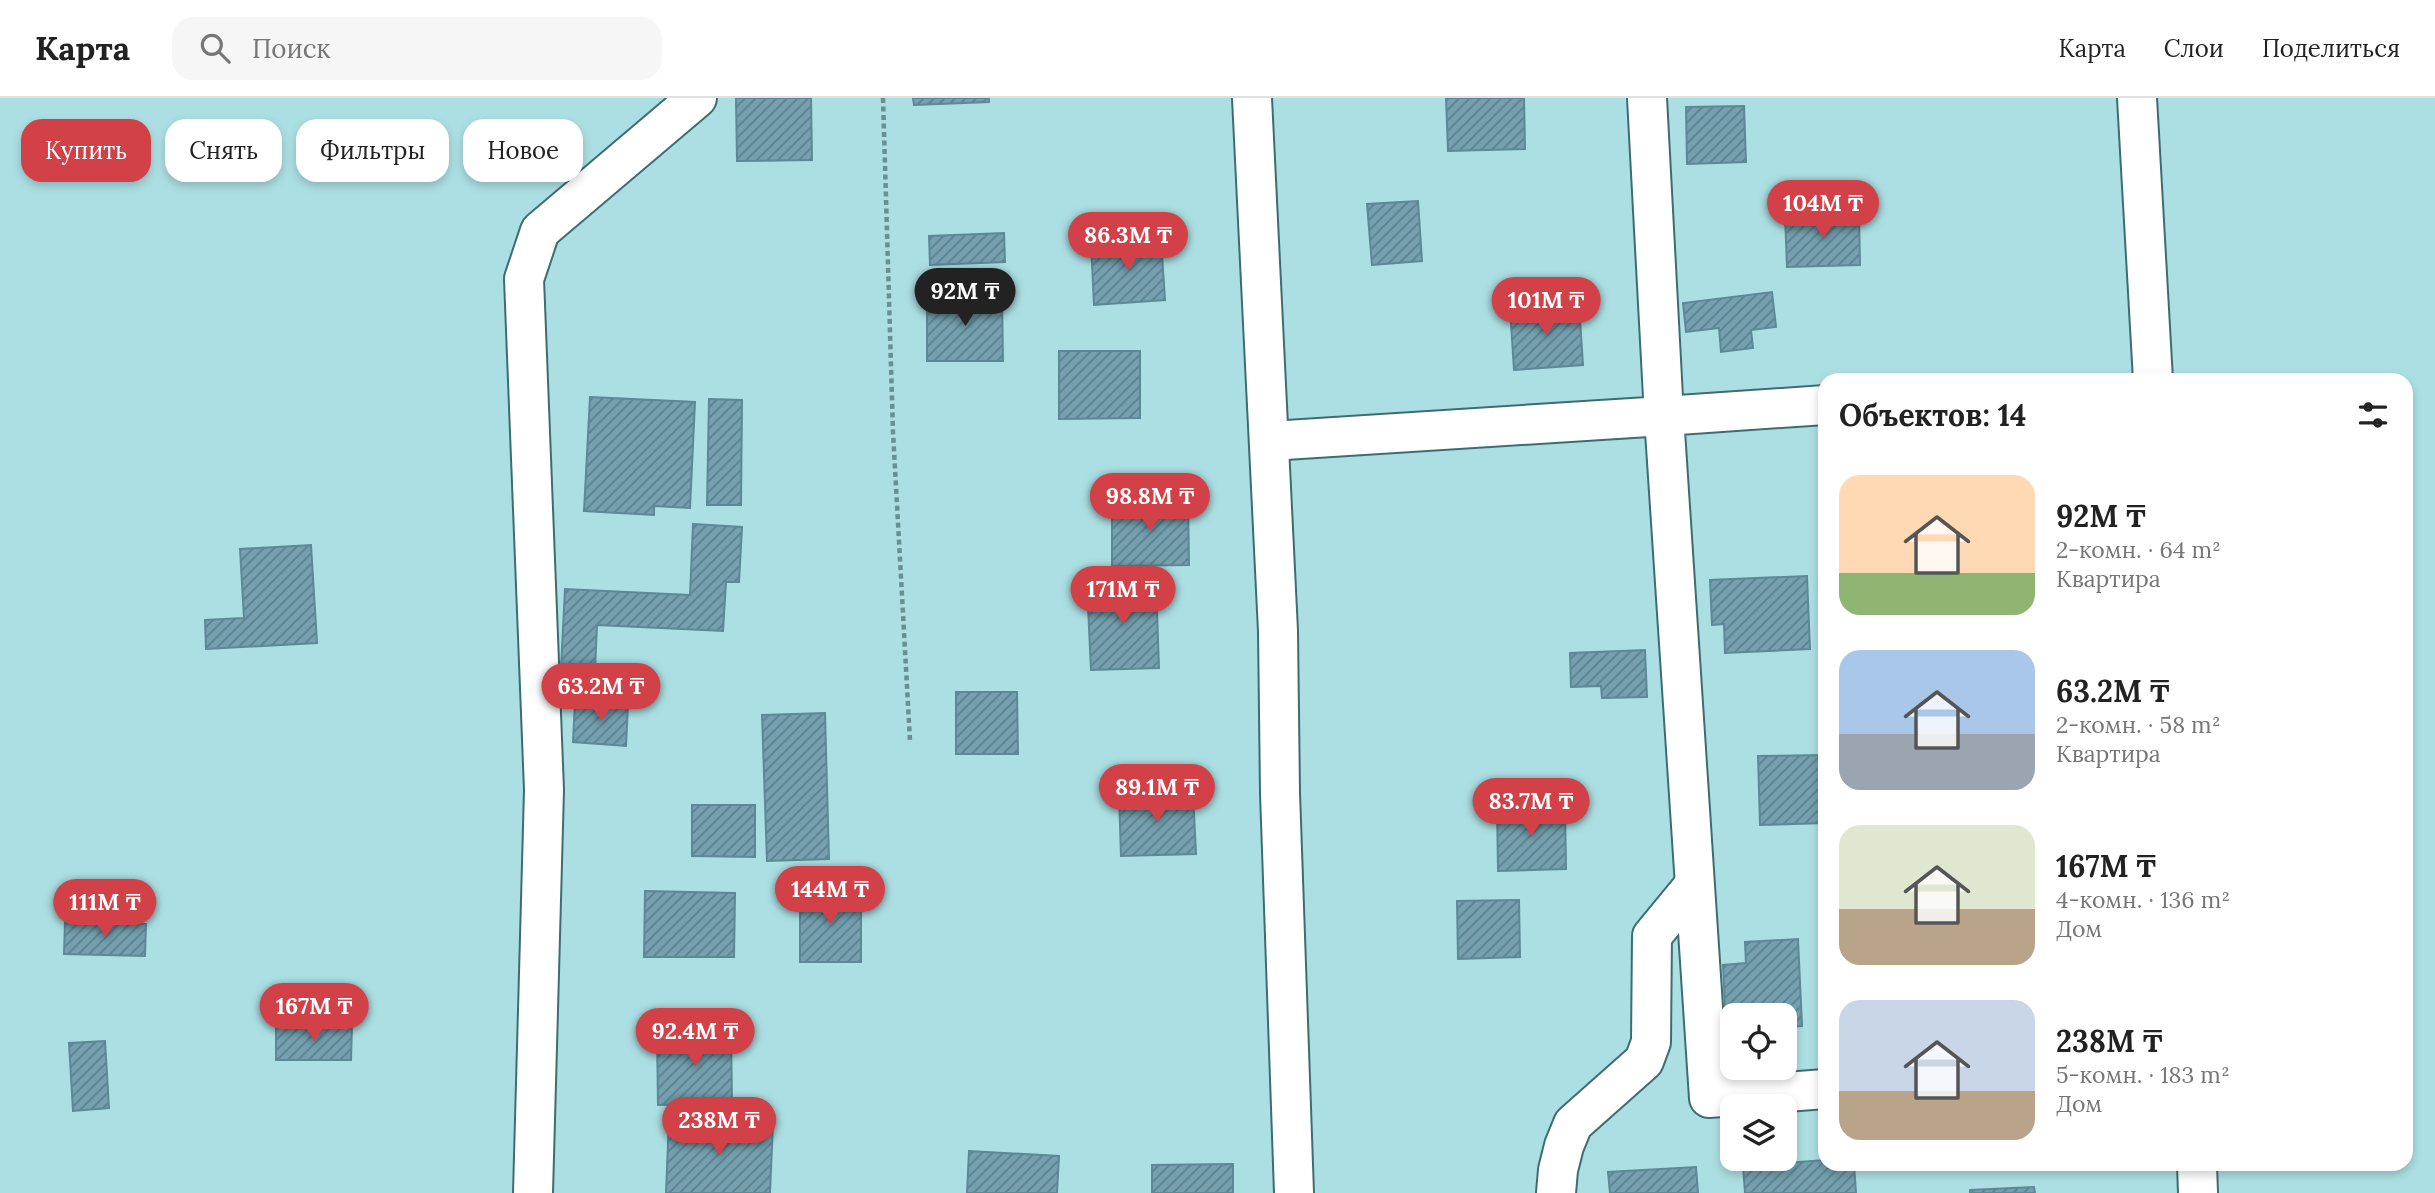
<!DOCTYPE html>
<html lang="ru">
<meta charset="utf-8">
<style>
:root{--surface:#fff;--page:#f6f6f6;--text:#222;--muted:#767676;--line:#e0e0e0;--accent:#d14147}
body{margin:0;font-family:Lora,serif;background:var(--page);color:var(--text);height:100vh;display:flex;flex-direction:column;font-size:26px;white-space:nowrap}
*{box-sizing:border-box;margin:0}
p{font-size:23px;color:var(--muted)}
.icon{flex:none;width:38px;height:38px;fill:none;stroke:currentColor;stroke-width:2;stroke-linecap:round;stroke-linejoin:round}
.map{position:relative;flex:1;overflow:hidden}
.drawer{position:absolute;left:1818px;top:275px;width:595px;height:798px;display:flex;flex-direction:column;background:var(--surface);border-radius:21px;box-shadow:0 4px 10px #0003}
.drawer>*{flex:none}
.guide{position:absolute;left:21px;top:21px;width:665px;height:63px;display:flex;gap:14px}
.tools{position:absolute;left:1720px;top:905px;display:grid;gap:14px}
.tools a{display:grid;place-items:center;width:77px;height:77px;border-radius:14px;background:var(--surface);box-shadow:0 4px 10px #0003;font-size:35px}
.price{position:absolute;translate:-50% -60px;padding:0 16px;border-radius:24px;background:var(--accent);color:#fff;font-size:23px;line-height:46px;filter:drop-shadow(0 2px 4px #0008)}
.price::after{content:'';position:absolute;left:50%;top:42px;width:21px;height:16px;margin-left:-10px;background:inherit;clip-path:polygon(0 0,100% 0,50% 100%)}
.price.active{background:#222;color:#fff}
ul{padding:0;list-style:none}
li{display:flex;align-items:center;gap:21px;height:175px;padding:0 21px}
li span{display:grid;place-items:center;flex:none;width:196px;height:140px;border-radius:21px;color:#555}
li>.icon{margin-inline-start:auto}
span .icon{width:84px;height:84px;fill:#fffc;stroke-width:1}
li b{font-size:30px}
h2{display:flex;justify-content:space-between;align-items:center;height:84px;padding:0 21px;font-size:30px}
.chip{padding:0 24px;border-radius:21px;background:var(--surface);box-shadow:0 4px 10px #0003;font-size:24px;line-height:63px}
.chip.active{background:var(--accent);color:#fff}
header{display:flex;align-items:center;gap:42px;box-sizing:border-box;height:98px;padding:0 35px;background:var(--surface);border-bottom:2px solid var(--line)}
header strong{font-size:33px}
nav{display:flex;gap:38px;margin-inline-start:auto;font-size:24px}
.search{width:490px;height:63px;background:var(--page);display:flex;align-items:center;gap:18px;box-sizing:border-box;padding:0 24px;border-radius:21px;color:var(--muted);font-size:26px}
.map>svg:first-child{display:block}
.building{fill:url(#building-hatch);stroke:#5d8897;stroke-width:2}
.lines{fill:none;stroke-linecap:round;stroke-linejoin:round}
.minor-casing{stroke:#3d6d71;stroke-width:42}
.path{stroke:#698f92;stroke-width:4.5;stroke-dasharray:5 3.5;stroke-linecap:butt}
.minor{stroke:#fff;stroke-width:38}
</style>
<header>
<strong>Карта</strong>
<div class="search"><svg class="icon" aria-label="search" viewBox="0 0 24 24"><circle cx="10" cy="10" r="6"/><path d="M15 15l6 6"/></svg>Поиск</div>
<nav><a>Карта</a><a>Слои</a><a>Поделиться</a></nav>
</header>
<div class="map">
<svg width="2435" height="1095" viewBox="0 0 2435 1095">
<defs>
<pattern id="building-hatch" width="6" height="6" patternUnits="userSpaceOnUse" patternTransform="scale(1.75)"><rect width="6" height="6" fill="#74a0af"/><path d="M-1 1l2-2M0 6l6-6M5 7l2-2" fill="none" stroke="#5d818d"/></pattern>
</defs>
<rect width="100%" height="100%" fill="#acdfe3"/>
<g class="building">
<path d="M736 0H811L812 62 737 63Z"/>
<path d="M913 0H989V4L914 7Z"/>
<path d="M1446 0H1524L1525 51 1448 53Z"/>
<path d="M1744 8 1746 64 1687 66 1686 9Z"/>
<path d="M1418 103 1422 163 1372 167 1367 106Z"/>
<path d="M1859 115 1860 167 1787 169 1785 117Z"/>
<path d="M1004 135 1005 164 930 167 929 138Z"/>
<path d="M1161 141 1165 202 1094 207 1091 145Z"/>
<path d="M1772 194 1776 229 1751 232 1753 250 1721 254 1719 230 1686 234 1683 205Z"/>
<path d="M927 197H1002L1003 263H927Z"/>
<path d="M1579 206 1583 267 1514 272 1510 210Z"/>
<path d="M1059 253H1140V320L1059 321Z"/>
<path d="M590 299 695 304 690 410 654 408V417L584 413Z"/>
<path d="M709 301 742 302 741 407H707Z"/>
<path d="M1188 401 1189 467 1112 468V402Z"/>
<path d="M693 426 742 429 739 484H726L723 533 597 527 595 572 561 570 565 491 690 497Z"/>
<path d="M311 447 317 545 206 551 205 522 244 520 240 451Z"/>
<path d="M1807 478 1810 551 1725 555 1724 526 1712 527 1710 482Z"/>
<path d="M1156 484 1159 570 1091 572 1087 487Z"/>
<path d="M1645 552 1647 599 1602 600 1601 588 1571 589 1570 555Z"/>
<path d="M956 594H1017L1018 656H956Z"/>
<path d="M575 603 628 606 626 648 573 644Z"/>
<path d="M825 615 829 761 767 763 762 617Z"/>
<path d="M1825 657V725L1760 727 1758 658Z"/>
<path d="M1193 694 1196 756 1121 758 1119 697Z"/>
<path d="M692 707H755V759L692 758Z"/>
<path d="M1565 707 1566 771 1498 773 1497 708Z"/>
<path d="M800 791 861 792V864H800Z"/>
<path d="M645 793 735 795 734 859H644Z"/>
<path d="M1519 802 1520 859 1458 861 1457 803Z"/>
<path d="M65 824 146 826 145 858 64 856Z"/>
<path d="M1798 841 1802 928 1785 929V917H1732V931H1726L1723 867 1746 865 1745 844Z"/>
<path d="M276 927 352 928 351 962H276Z"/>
<path d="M731 933 732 1006 658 1007 657 934Z"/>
<path d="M105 943 109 1010 73 1013 69 945Z"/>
<path d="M669 1020 773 1025 770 1095H666Z"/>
<path d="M969 1053 1059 1058 1057 1095H967Z"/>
<path d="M1825 1062V1066H1854L1856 1095H1745L1743 1068Z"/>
<path d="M1233 1066V1095H1152V1067Z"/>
<path d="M1696 1069 1698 1095H1610L1608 1074Z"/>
<path d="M2034 1089 2035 1095H1970V1092Z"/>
</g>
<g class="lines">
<g class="minor-casing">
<g id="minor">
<path d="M1252 0 1278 533 1280 695 1294 1095"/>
<path d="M2137 0 2153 282"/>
<path d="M1825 307 1664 318 1709 1000 1825 991"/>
<path d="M1269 343 1664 318 1647 0"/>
<path d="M2197 1066 2198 1095"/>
<path d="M533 1095 544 692 524 181 540 133 697 0"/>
<path d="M1556 1095 1558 1072 1564 1048 1573 1026 1644 963 1651 944 1652 838 1694 787"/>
</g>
</g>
<path class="path" d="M883 0 893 334 910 643"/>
<use href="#minor" class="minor"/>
</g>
</svg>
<div class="tools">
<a><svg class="icon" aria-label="locate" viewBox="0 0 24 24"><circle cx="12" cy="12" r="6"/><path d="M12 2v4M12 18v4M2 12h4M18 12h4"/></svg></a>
<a><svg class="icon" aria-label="layers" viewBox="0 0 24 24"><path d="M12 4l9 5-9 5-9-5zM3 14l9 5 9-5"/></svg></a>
</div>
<b class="price" style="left:1823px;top:142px">104M ₸</b>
<b class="price" style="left:1128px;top:174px">86.3M ₸</b>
<b class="price active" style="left:965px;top:230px">92M ₸</b>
<b class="price" style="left:1546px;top:239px">101M ₸</b>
<b class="price" style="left:1150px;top:435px">98.8M ₸</b>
<b class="price" style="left:1123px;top:528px">171M ₸</b>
<b class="price" style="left:601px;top:625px">63.2M ₸</b>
<b class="price" style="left:1157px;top:726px">89.1M ₸</b>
<b class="price" style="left:1531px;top:740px">83.7M ₸</b>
<b class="price" style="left:830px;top:828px">144M ₸</b>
<b class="price" style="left:105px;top:841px">111M ₸</b>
<b class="price" style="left:314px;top:945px">167M ₸</b>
<b class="price" style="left:695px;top:970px">92.4M ₸</b>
<b class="price" style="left:719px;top:1059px">238M ₸</b>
<div class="guide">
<a class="chip active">Купить</a>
<a class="chip">Снять</a>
<a class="chip">Фильтры</a>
<a class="chip">Новое</a>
</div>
<section class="drawer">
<h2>Объектов: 14<svg class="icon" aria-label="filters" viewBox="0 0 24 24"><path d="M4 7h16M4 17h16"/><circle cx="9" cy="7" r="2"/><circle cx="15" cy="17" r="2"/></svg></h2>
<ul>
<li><span style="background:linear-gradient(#ffd9b3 70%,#8fb573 0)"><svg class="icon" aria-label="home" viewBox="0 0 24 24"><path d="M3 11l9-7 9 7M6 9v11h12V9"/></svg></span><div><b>92M ₸</b><p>2-комн. · 64 m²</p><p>Квартира</p></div></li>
<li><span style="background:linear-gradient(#a9c7e8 60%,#9aa5b1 0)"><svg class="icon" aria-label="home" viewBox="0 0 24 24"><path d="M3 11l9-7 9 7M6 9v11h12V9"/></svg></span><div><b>63.2M ₸</b><p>2-комн. · 58 m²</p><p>Квартира</p></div></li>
<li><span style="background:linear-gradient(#dfe7d0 60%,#b9a48a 0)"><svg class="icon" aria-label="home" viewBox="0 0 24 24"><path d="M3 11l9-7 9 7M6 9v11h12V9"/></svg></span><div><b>167M ₸</b><p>4-комн. · 136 m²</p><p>Дом</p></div></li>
<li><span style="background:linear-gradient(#c9d6e8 65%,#b9a48a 0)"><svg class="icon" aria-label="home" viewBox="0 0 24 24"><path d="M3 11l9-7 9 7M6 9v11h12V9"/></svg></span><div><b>238M ₸</b><p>5-комн. · 183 m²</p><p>Дом</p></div></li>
</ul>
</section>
</div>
